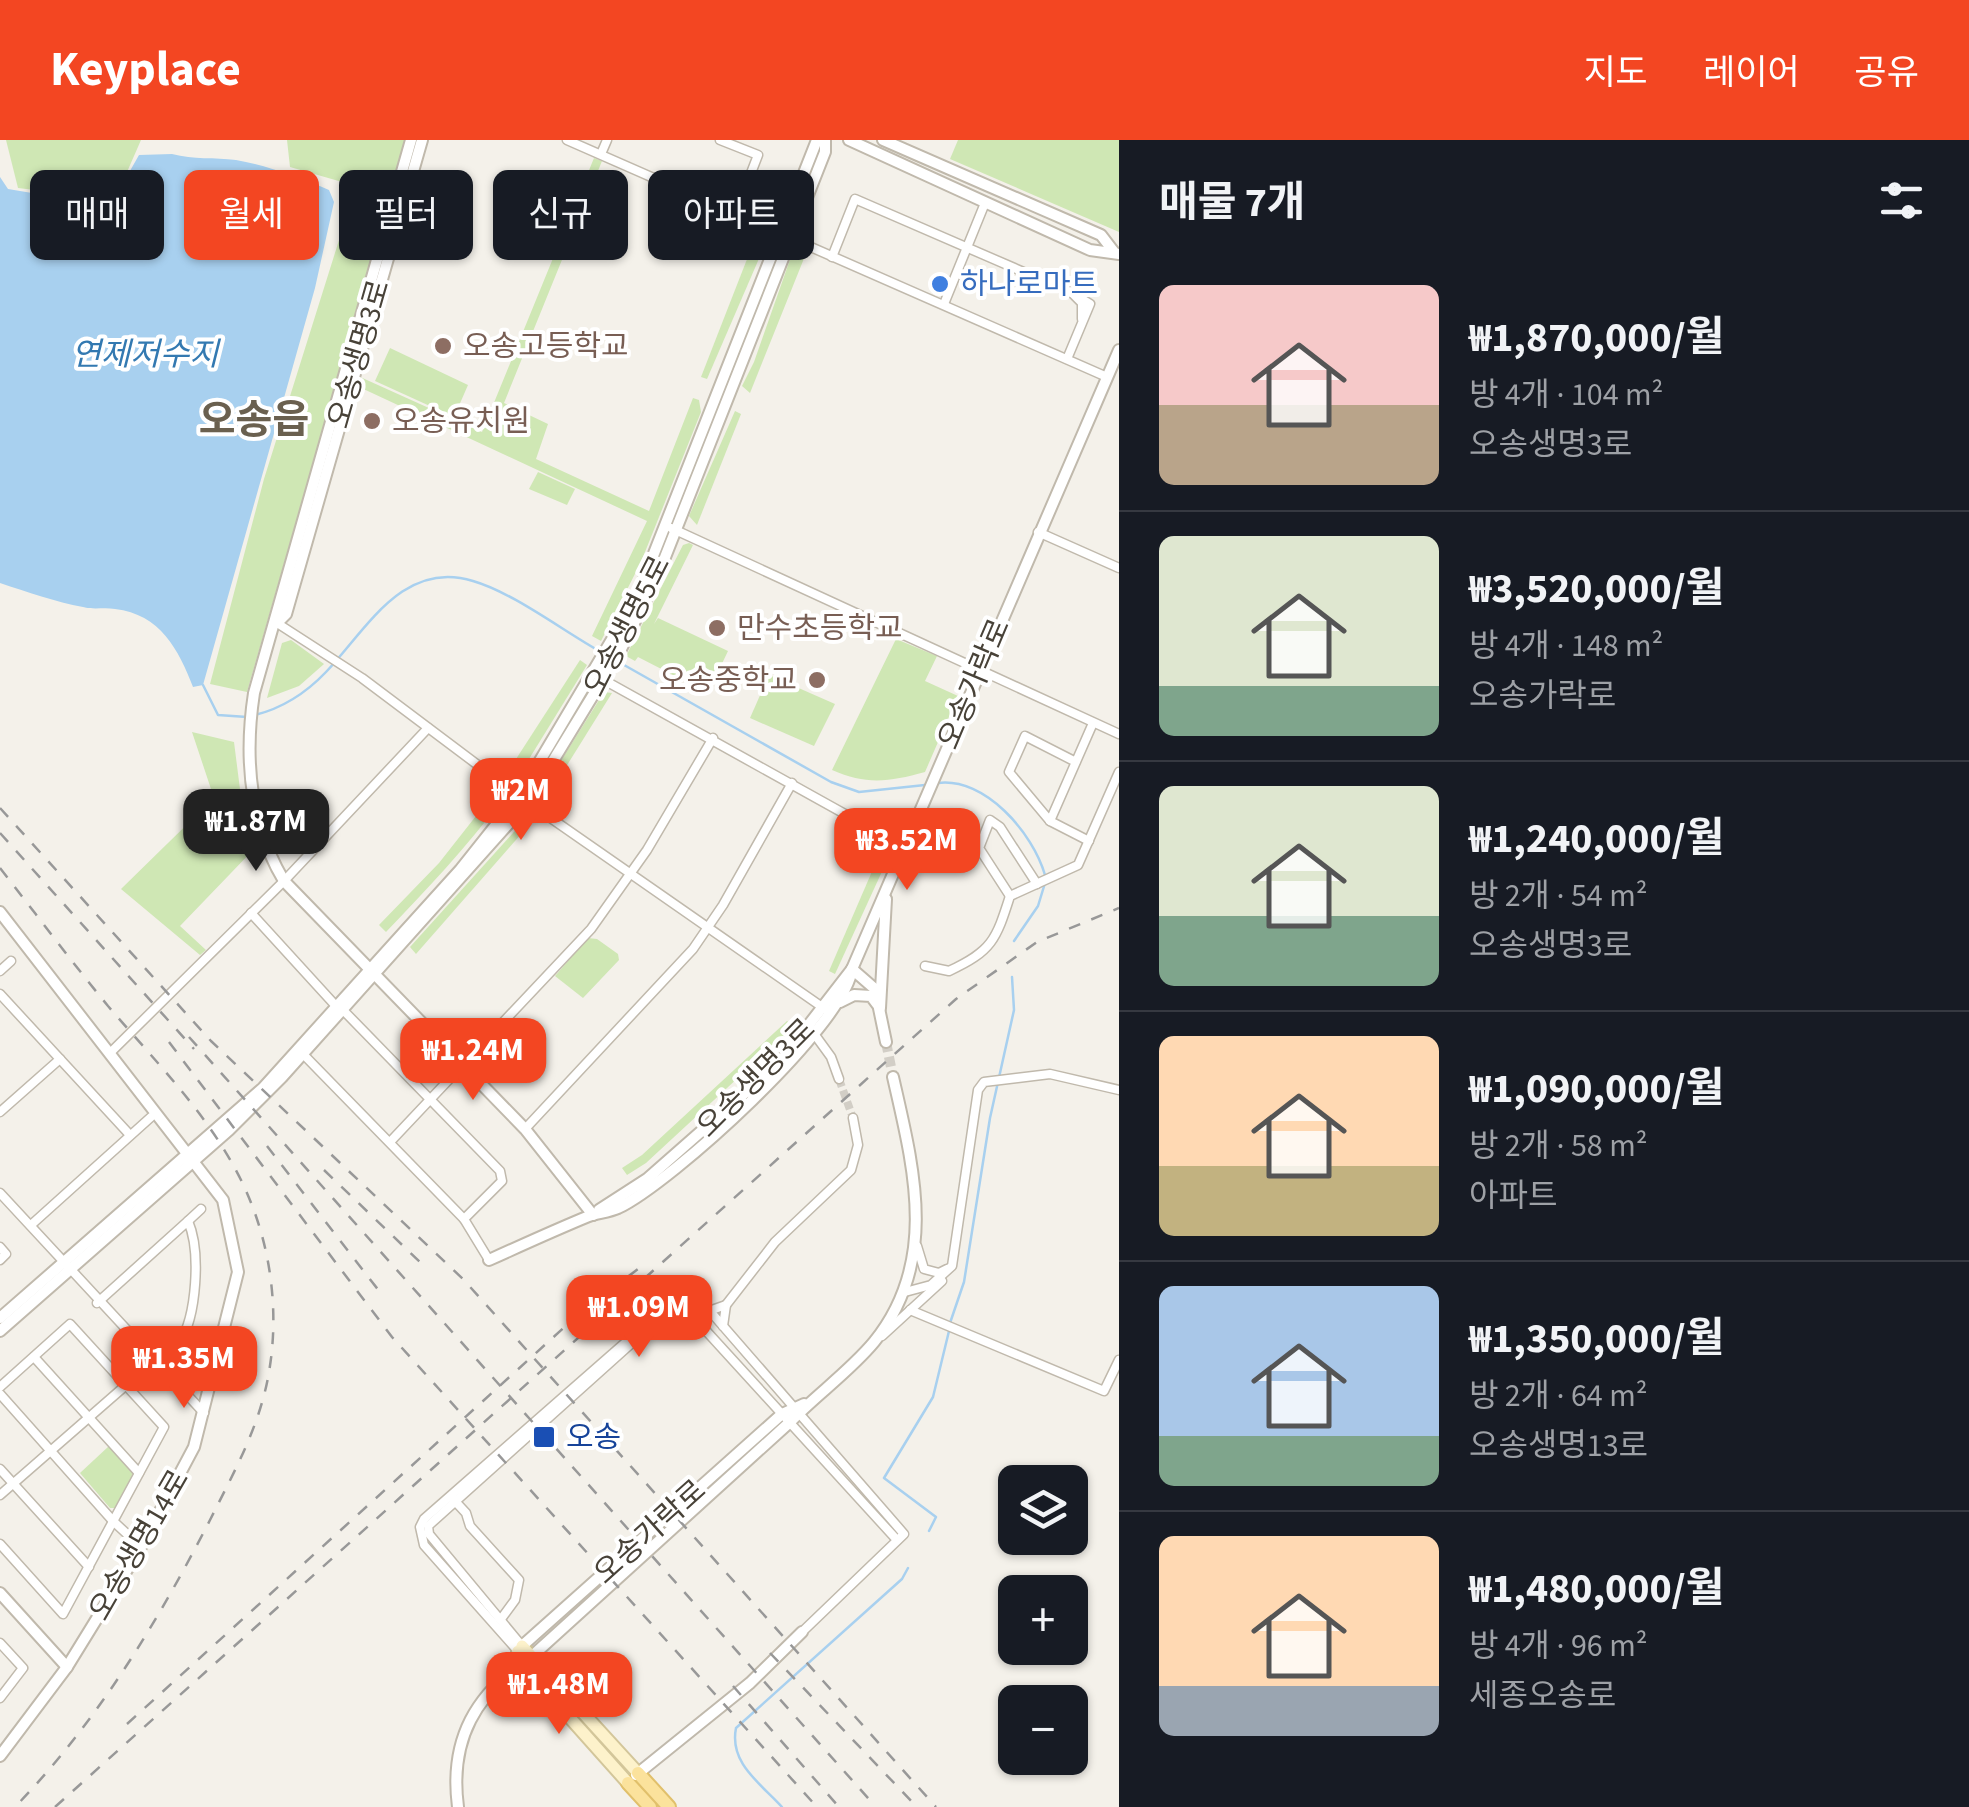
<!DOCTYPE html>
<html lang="ko">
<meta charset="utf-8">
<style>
:root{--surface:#171b24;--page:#20242c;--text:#f1f3f6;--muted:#9ea1a6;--line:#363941;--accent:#f34622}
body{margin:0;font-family:"Source Sans 3","Noto Sans KR",sans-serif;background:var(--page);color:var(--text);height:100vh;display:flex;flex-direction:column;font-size:38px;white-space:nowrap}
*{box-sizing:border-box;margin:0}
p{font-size:32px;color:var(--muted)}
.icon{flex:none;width:55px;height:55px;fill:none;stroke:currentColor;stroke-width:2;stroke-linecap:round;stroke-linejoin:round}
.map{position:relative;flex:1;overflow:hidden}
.drawer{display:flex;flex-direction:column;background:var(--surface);width:850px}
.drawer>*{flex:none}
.banner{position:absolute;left:30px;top:30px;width:938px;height:90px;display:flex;gap:20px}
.buttons{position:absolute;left:998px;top:1325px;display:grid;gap:20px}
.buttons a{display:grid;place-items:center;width:90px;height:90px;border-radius:15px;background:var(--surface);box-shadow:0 2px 8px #0004;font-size:50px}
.price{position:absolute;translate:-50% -85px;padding:0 22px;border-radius:20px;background:var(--accent);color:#fff;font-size:32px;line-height:65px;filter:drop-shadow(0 2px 5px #0008)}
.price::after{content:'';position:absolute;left:50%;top:60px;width:30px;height:22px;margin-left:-15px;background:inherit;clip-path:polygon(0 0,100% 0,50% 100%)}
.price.on{background:#222;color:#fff}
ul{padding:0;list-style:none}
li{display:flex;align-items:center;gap:30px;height:250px;padding:0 40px}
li+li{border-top:2px solid var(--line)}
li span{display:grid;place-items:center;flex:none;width:280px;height:200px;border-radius:15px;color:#555}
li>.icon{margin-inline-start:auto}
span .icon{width:120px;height:120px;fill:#fffc;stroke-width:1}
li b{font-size:42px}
h2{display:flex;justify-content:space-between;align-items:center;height:120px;padding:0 40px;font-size:42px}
.chip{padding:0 35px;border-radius:15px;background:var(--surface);box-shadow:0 2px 8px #0004;font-size:35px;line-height:90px}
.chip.on{background:var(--accent);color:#fff}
header{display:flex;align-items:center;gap:60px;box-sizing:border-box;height:140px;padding:0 50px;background:var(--accent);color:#fff}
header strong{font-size:48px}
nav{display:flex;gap:55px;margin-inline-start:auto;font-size:35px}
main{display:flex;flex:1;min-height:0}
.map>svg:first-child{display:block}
.green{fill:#cfe7b4}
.water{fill:#a8d0ef}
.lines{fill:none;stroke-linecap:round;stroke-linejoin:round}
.stream{stroke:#a8d0ef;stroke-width:2.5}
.minor-tunnel{stroke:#d2cec6;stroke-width:8;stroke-dasharray:8 4;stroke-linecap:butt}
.tertiary-tunnel{stroke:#d2cec6;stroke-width:10;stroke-dasharray:10 5;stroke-linecap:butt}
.minor-casing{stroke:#c0b9ac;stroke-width:11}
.tertiary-casing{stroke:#c0b9ac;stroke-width:14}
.secondary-casing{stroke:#d3c69a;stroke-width:15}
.primary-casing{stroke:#e1c06b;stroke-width:16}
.minor{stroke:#fff;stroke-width:8}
.tertiary{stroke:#fff;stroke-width:10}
.secondary{stroke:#fdf2cb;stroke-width:11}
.primary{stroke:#fbe29c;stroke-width:12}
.rail{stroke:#989898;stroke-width:2.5;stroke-dasharray:12 12;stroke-linecap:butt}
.shop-dot{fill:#3f7fe0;stroke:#fff;stroke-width:4}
.education-dot{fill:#8d6e63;stroke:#fff;stroke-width:4}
.transit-dot{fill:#1a4fb4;stroke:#fff;stroke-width:4}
.labels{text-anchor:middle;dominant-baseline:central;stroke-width:8;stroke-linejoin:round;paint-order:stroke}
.shop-label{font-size:30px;fill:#366cbe;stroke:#fff;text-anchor:start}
.education-label{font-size:30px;fill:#785e54;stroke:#fff;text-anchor:start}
.street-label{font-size:30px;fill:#484238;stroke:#fff}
.transit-label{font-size:30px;fill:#164399;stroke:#fff;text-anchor:start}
.water-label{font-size:32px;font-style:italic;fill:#3379b1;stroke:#fff}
.district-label{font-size:40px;font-weight:bold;fill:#6a604f;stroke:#fff}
</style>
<header>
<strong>Keyplace</strong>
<nav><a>지도</a><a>레이어</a><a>공유</a></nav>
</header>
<main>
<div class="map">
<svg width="1119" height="1667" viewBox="0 0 1119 1667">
<rect width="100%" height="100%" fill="#f4f1ea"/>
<g class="green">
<path d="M6 0H141L127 32 91 73 76 71 51 52 18 48Z"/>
<path d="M287 0H406L247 552 210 544 264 339 356 46 290 27Z"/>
<path d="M958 0H1119V92L950 19Z"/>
<path d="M594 18 602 21 504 263 548 284 536 319 649 371 693 258 699 260 701 272 641 422 601 501 592 496 647 381 357 246 358 236 482 292Z"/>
<path d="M758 91 764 107 707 239 701 237Z"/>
<path d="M800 109 807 111 750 253 742 246 754 222 793 111Z"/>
<path d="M390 208 468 245 454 277 375 241Z"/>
<path d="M735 271 741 274 697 385 689 376Z"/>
<path d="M538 332 575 349 567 365 529 349Z"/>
<path d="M689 403 693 405 654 484 658 478 728 511 708 553 638 517 635 521 626 516 683 405Z"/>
<path d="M896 499 937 516 925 541 958 556 925 632C889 642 866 645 832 630Z"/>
<path d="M291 500 324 524 299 546 267 558 282 503Z"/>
<path d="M580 520 587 525 529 619 512 637 507 633Z"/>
<path d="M769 535 835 564 814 606 750 578Z"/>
<path d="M604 552 612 553 546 659 542 651Z"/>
<path d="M192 592 234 602 242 665 255 708 180 786 206 810 200 815 121 749 214 658Z"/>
<path d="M498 648 502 660C466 708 427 749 386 792L379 785 439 723Z"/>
<path d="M530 674 537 676 416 814 410 807Z"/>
<path d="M883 706 890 714 835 834 829 831Z"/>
<path d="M588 798 597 799 618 814 619 820 583 858 555 836Z"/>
<path d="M787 881 794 886 646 1023 627 1035 622 1028 642 1015Z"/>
<path d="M109 1306 133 1333 118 1368H110L80 1333Z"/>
</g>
<path class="water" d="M172 14C194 20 214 17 236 20 266 25 301 38 329 50L334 62 315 148 203 545 193 547C179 510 160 474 115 469 104 467 94 470 83 467 56 462 27 452 0 443V37L8 49 50 56 67 69 105 75 139 15Z"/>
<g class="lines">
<g class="stream">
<path d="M617 521 831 642 859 652 925 645"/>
<path d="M203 545 218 575 247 577"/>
<path d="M255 575C283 568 306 553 326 532 366 490 403 419 473 441 514 453 563 491 601 512"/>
<path d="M938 643C985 637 1033 693 1045 735"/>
<path d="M1014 801 1038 766 1045 743"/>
<path d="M950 1183 964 1142 990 978 1014 870 1012 837"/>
<path d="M929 1391 936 1377 884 1338 933 1257 949 1191"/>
<path d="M782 1667C760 1643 729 1623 736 1588L902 1439 908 1428"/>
</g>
<path class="minor-tunnel" d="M839 939 853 978"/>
<path class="tertiary-tunnel" d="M886 902 893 937"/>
<g class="minor-casing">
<g id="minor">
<path d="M567 0 1107 237"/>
<path d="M720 0 758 15 736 72"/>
<path d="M601 14 607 0"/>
<path d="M832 117 855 59 1072 153"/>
<path d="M944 164 985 63"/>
<path d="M1067 219 1090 164 1072 153 1082 163V179"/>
<path d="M671 388 1119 594"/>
<path d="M1038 392 1119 428"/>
<path d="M277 483 362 538 519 656 825 869"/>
<path d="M602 539 906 708"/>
<path d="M1076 622 1025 596 1009 632 1050 681 1093 583"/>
<path d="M1050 681 1089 701"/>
<path d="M1010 756 979 708 990 680 1000 687 1037 744"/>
<path d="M251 773 335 865"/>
<path d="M925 826 949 831C992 811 996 800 1010 756L1078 725 1119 632"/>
<path d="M0 831 11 821"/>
<path d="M0 854 130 995"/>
<path d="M342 869 500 1031 502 1041 464 1079"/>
<path d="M815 895 831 917 839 939"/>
<path d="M110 913 284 741 428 588"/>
<path d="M302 913 464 1079 489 1120"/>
<path d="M0 972 60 919"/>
<path d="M525 989 693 809 723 765 792 643"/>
<path d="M390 1002 591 789 647 710 713 598"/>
<path d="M0 1053 204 1273"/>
<path d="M188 1081 201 1069"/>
<path d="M31 1085 151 977"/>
<path d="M917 1106 924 1129 939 1133 947 1129"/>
<path d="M0 1107 6 1114 0 1120"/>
<path d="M905 1152 931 1145 952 1126 978 950 984 942 1050 934 1119 950"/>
<path d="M97 1163 188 1081C201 1111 197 1176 179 1204 174 1212 164 1220 157 1227"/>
<path d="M726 1165 775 1102 851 1030 858 1005 853 978"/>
<path d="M910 1170 1104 1251 1119 1220"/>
<path d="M709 1171 726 1165 723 1186"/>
<path d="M882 1196 942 1141"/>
<path d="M34 1217 139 1333"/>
<path d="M0 1247 70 1184 164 1287 63 1474 0 1404"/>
<path d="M0 1254 113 1381 141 1407"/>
<path d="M0 1329 89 1427"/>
<path d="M0 1355 125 1246"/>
<path d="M453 1359 466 1373 470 1386 519 1440 515 1460 501 1479"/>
<path d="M0 1503 23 1528 0 1558"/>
<path d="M522 1506 429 1394 428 1386 672 1167 688 1171 897 1400"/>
<path d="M518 1511 424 1405 420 1387 424 1379 683 1152 697 1156 904 1394 802 1492"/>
</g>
</g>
<g class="tertiary-casing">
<g id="tertiary">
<path d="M411 0 254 553C244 618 250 684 284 741L525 989 593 1075"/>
<path d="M849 0 1090 110 1119 114"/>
<path d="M883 0 1101 95 1114 112"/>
<path d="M277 483 286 474 422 0"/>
<path d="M0 772 223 1060 238 1132 194 1307 141 1407 67 1527 0 1616"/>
<path d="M852 829 875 849 886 902"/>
<path d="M840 862 854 855 871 856 877 864"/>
<path d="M880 868 886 759"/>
<path d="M599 1070 647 1039 780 922 852 829"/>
<path d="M489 1120C522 1105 555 1090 589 1076 598 1073 609 1072 618 1068 671 1043 845 885 852 829L1119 210"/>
<path d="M0 1178 263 948 460 730 519 656 636 459 817 0"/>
<path d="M0 1191 229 990 282 937 528 662 620 511 658 435 825 12V0"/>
<path d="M0 1453 67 1527"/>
<path d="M506 1531 522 1506 782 1274 804 1264"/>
<path d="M636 1635 750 1543 802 1492"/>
<path d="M458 1667C449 1599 476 1553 531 1517L790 1282C816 1255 850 1231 874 1202 939 1122 914 1029 893 937"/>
</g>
</g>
<g class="secondary-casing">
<g id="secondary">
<path d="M522 1506 638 1633"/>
<path d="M518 1511 521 1523 628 1643"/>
</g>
</g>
<g class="primary-casing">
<g id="primary">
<path d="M638 1633 669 1667"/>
<path d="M628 1643 650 1667"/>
</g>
</g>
<use href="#minor" class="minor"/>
<use href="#tertiary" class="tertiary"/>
<use href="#secondary" class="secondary"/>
<use href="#primary" class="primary"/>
<g class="rail">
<path d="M0 668 211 901 463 1139 936 1667"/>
<path d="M0 693 194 909"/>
<path d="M0 728C36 774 71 821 108 866 155 921 209 975 241 1040 270 1099 280 1168 269 1232 260 1286 234 1332 210 1380 156 1485 97 1582 15 1667"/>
<path d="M189 897 876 1667"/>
<path d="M169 902 392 1197 817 1667"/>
<path d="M267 1006 383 1156"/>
<path d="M324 1030 421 1123"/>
<path d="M770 1513 917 1667"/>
<path d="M733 1546 839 1667"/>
<path d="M127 1584 580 1173 638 1129"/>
<path d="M55 1667 956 859 1037 802 1119 768"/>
</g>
</g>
<circle class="shop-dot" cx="940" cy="144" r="10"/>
<g class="education-dot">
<circle cx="443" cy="206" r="10"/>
<circle cx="372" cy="281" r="10"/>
<circle cx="717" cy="488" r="10"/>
<circle cx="817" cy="540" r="10"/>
</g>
<rect class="transit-dot" x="532" y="1285" width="24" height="24" rx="5"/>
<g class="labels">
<g class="shop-label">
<text x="960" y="144">하나로마트</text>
</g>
<g class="education-label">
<text x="463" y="206">오송고등학교</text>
<text x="392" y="281">오송유치원</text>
<text x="737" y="488">만수초등학교</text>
<text x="797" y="540" text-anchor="end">오송중학교</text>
</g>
<g class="street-label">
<text transform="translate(359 214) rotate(-74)">오송생명3로</text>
<text transform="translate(627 486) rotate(-63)">오송생명5로</text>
<text transform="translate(974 544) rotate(-67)">오송가락로</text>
<text transform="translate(756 938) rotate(-45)">오송생명3로</text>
<text transform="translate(650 1392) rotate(-42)">오송가락로</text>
<text transform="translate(139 1405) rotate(-60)">오송생명14로</text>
</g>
<g class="transit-label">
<text x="566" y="1297">오송</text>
</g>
<g class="water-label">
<text x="145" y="215">연제저수지</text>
</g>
<g class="district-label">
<text x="254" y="280">오송읍</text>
</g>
</g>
</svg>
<div class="buttons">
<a><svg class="icon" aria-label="layers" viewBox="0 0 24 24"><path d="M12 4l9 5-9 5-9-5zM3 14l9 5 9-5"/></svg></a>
<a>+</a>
<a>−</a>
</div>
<b class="price" style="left:521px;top:703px">₩2M</b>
<b class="price on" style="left:256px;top:734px">₩1.87M</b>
<b class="price" style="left:907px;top:753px">₩3.52M</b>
<b class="price" style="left:473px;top:963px">₩1.24M</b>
<b class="price" style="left:639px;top:1220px">₩1.09M</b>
<b class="price" style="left:184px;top:1271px">₩1.35M</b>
<b class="price" style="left:559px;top:1597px">₩1.48M</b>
<div class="banner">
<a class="chip">매매</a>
<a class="chip on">월세</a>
<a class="chip">필터</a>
<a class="chip">신규</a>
<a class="chip">아파트</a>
</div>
</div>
<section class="drawer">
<h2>매물 7개<svg class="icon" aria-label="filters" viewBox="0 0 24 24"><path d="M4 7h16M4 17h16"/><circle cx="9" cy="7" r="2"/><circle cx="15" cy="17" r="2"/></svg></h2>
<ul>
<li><span style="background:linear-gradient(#f6c9c9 60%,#b9a48a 0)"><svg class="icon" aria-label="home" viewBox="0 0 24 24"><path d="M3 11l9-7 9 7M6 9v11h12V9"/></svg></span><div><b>₩1,870,000/월</b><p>방 4개 · 104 m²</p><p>오송생명3로</p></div></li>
<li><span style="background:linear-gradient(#dfe7d0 75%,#7fa58c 0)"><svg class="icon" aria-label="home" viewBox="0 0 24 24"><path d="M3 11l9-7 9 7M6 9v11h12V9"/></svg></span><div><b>₩3,520,000/월</b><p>방 4개 · 148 m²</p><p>오송가락로</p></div></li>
<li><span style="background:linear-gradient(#dfe7d0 65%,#7fa58c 0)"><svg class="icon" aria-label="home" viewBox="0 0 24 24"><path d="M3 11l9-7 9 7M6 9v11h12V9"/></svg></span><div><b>₩1,240,000/월</b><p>방 2개 · 54 m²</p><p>오송생명3로</p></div></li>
<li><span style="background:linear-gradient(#ffd9b3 65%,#c2b280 0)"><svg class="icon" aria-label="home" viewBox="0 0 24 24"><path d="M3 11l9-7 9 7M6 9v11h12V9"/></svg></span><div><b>₩1,090,000/월</b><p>방 2개 · 58 m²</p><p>아파트</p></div></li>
<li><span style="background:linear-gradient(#a9c7e8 75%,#7fa58c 0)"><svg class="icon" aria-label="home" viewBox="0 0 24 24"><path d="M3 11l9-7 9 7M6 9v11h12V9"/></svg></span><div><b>₩1,350,000/월</b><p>방 2개 · 64 m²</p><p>오송생명13로</p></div></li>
<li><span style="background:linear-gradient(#ffd9b3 75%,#9aa5b1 0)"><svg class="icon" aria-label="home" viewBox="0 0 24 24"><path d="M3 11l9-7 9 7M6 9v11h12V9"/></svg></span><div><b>₩1,480,000/월</b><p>방 4개 · 96 m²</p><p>세종오송로</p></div></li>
</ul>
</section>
</main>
